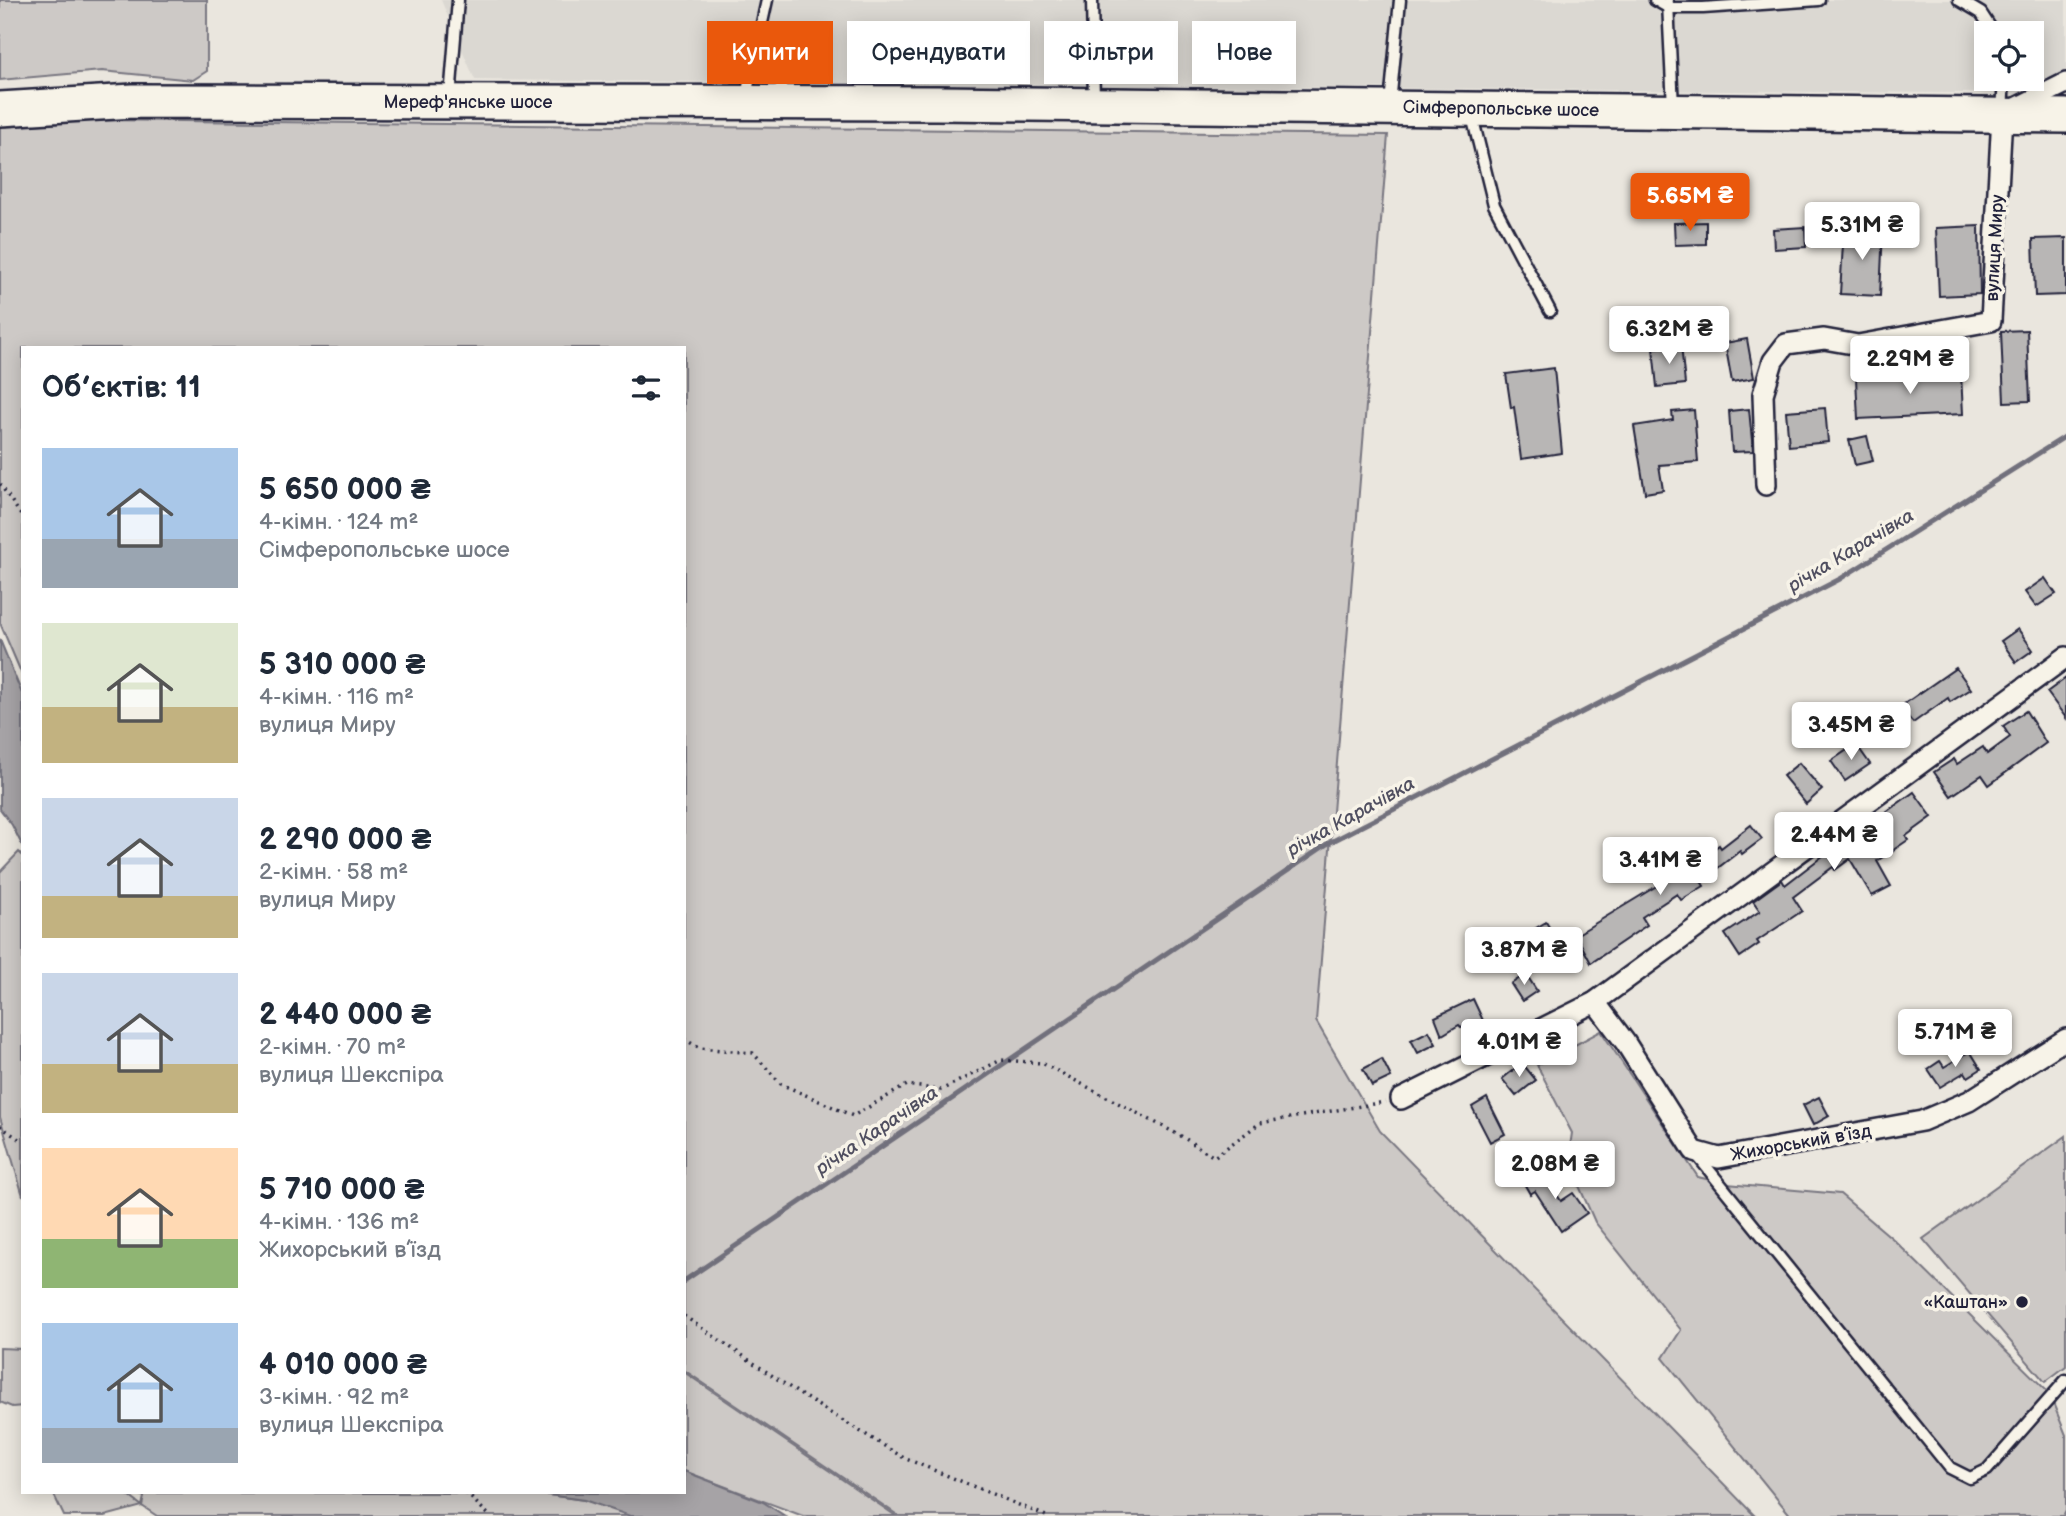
<!DOCTYPE html>
<html lang="uk">
<meta charset="utf-8">
<style>
:root{--surface:#fff;--page:#f6f6f7;--text:#1f2937;--muted:#747a83;--accent:#ea580c}
body{margin:0;font-family:"Balsamiq Sans",sans-serif;background:var(--page);color:var(--text);height:100vh;display:flex;flex-direction:column;font-size:26px;white-space:nowrap}
*{box-sizing:border-box;margin:0}
p{font-size:23px;color:var(--muted)}
.icon{flex:none;width:38px;height:38px;fill:none;stroke:currentColor;stroke-width:2;stroke-linecap:round;stroke-linejoin:round}
.map{position:relative;flex:1;overflow:hidden}
.details{position:absolute;left:21px;top:346px;width:665px;height:1148px;display:flex;flex-direction:column;background:var(--surface);border-radius:0px;box-shadow:0 4px 18px #0003}
.details>*{flex:none}
.top-card{position:absolute;left:707px;top:21px;width:665px;height:63px;display:flex;gap:14px}
.buttons{position:absolute;left:1974px;top:21px;display:grid;gap:14px}
.buttons a{display:grid;place-items:center;width:70px;height:70px;border-radius:0px;background:var(--surface);box-shadow:0 4px 18px #0003;font-size:35px}
.price{position:absolute;translate:-50% -60px;padding:0 16px;border-radius:7px;background:#fff;color:#222;font-size:23px;line-height:46px;filter:drop-shadow(0 2px 4px #0008)}
.price::after{content:'';position:absolute;left:50%;top:42px;width:21px;height:16px;margin-left:-10px;background:inherit;clip-path:polygon(0 0,100% 0,50% 100%)}
.price.on{background:var(--accent);color:#fff}
ul{padding:0;list-style:none}
li{display:flex;align-items:center;gap:21px;height:175px;padding:0 21px}
li span{display:grid;place-items:center;flex:none;width:196px;height:140px;border-radius:0px;color:#555}
li>.icon{margin-inline-start:auto}
span .icon{width:84px;height:84px;fill:#fffc;stroke-width:1}
li b{font-size:30px}
h2{display:flex;justify-content:space-between;align-items:center;height:84px;padding:0 21px;font-size:30px}
.tag{padding:0 24px;border-radius:0px;background:var(--surface);box-shadow:0 4px 18px #0003;font-size:24px;line-height:63px}
.tag.on{background:var(--accent);color:#fff}
.map>svg:first-child{display:block}
.built{fill:#dbd8d2;fill-rule:evenodd}
.green{fill:#cdc9c6;stroke:#787680;stroke-width:2}
.water{fill:#a6a3a6;stroke:#716f7b;stroke-width:2}
.lines{fill:none;stroke-linecap:round;stroke-linejoin:round}
.stream{stroke:#716f7b;stroke-width:5}
.building{fill:#b8b6b5;stroke:#22223b;stroke-width:2}
.lane-casing{stroke:#22223b;stroke-width:15}
.street-casing{stroke:#22223b;stroke-width:24}
.highway-casing{stroke:#22223b;stroke-width:38}
.path{stroke:#22223b;stroke-width:3.5;stroke-dasharray:2 5;stroke-linecap:butt}
.lane{stroke:#f7f3e8;stroke-width:10}
.street{stroke:#f7f3e8;stroke-width:19}
.highway{stroke:#f7f3e8;stroke-width:33}
.poi-dot{fill:#22223b;stroke:#f7f3e8;stroke-width:2.5}
.labels{text-anchor:middle;dominant-baseline:central;stroke-width:7;stroke-linejoin:round;paint-order:stroke}
.street-label{font-size:18px;fill:#22223b;stroke:#f7f3e8}
.poi-label{font-size:18px;fill:#22223b;stroke:#f7f3e8;text-anchor:end}
.water-label{font-size:19px;font-style:italic;fill:#504f60;stroke:#f7f3e8}
</style>
<div class="map">
<svg width="2066" height="1516" viewBox="0 0 2066 1516">
<rect width="100%" height="100%" fill="#eae6de"/>
<filter id="ink" filterUnits="userSpaceOnUse"><feTurbulence type="fractalNoise" baseFrequency=".0143" numOctaves="2"/><feDisplacementMap in="SourceGraphic" scale="14" xChannelSelector="R" yChannelSelector="G"/><feConvolveMatrix kernelMatrix="1 2 1 2 8 2 1 2 1" color-interpolation-filters="sRGB"/></filter>
<g filter="url(#ink)">
<path class="built" d="M441 0H2066V94L475 80ZM1986 33H2032V79H1986Z"/>
<g class="green">
<path d="M0 0H207V71L193 80 102 71 0 80Z"/>
<path d="M101 120 1388 135 1316 1021 1380 1131 1755 1516H899L684 1370V348H23V677L0 623V127Z"/>
<path d="M19 852 23 856V1196L0 1117V872Z"/>
<path d="M1601 1031 1698 1177 1727 1184 1840 1194 1893 1239 2049 1393 2066 1435V1510L2063 1516H1791L1663 1358 1681 1330 1595 1222 1568 1161 1572 1133 1537 1065Z"/>
<path d="M2066 1136V1366L2045 1382 1923 1239Z"/>
<path d="M0 1348 23 1349V1406L12 1407 0 1402Z"/>
<path d="M684 1372 896 1516H803L684 1471Z"/>
<path d="M53 1493H125L142 1506 144 1497 138 1493H534L584 1500 644 1516H157L142 1506 105 1516H64Z"/>
</g>
<g class="water">
<path d="M0 640 23 696V847L12 825 0 809Z"/>
<path d="M684 1471 763 1502 785 1516H630L584 1500 534 1493H684Z"/>
</g>
<g class="lines">
<path class="stream" d="M684 1281 1327 844 1840 579 2066 436"/>
</g>
<g class="building">
<path d="M1706 222V244L1675 245 1674 223Z"/>
<path d="M1979 226 1980 294 1939 296 1936 228Z"/>
<path d="M1805 227 1806 247 1774 249 1773 229Z"/>
<path d="M1844 227 1883 229 1880 296 1840 294Z"/>
<path d="M2066 238V295L2035 296 2033 239Z"/>
<path d="M2027 330 2030 401 2004 402 2001 331Z"/>
<path d="M1747 339 1754 378 1732 382 1725 343Z"/>
<path d="M1681 345 1685 384 1657 387 1653 348Z"/>
<path d="M1554 368 1562 453 1521 459 1514 407 1511 408 1506 374Z"/>
<path d="M1961 373 1963 414 1858 419 1856 378Z"/>
<path d="M1825 408 1828 442 1789 446 1786 411Z"/>
<path d="M1749 409 1753 451 1732 452 1729 411Z"/>
<path d="M1694 410 1698 462 1659 465 1663 490 1645 493 1634 426 1673 420 1672 412Z"/>
<path d="M1867 436 1873 461 1855 465 1849 440Z"/>
<path d="M2045 578 2056 594 2036 607 2025 592Z"/>
<path d="M2018 629 2033 650 2016 662 2001 641Z"/>
<path d="M1956 668 1971 689 1950 702 1948 698 1913 723 1907 716 1877 741 1861 722 1877 709 1884 718Z"/>
<path d="M2066 678V718L2047 692Z"/>
<path d="M2026 711 2046 743 1989 785 1982 775 1951 796 1934 772 1954 759 1957 764 1983 747 1987 754 2010 737 2003 726Z"/>
<path d="M1856 744 1870 764 1845 781 1831 761Z"/>
<path d="M1799 763 1822 790 1806 804 1783 776Z"/>
<path d="M1914 792 1932 817 1906 836 1908 840 1877 861 1891 886 1872 896 1850 859 1835 870 1833 867 1793 897 1802 911 1757 941 1759 944 1740 957 1725 934 1760 911 1753 901 1782 880 1785 885 1824 855 1858 834 1863 839 1877 829 1872 822Z"/>
<path d="M1751 825 1762 839 1742 854 1740 851 1701 881 1704 886 1681 900 1677 894 1642 917 1647 925 1591 963 1576 935 1668 879 1665 874 1688 860 1692 866 1719 845 1721 848Z"/>
<path d="M1546 922 1560 945 1545 954 1531 931Z"/>
<path d="M1526 974 1537 991 1522 1001 1511 984Z"/>
<path d="M1473 999 1487 1029 1469 1038 1464 1026 1461 1027 1459 1025 1442 1035 1435 1017Z"/>
<path d="M1429 1031 1436 1044 1418 1053 1411 1040Z"/>
<path d="M1970 1051 1981 1069 1968 1077 1965 1072 1940 1087 1928 1069 1940 1061 1944 1067Z"/>
<path d="M1382 1059 1391 1077 1372 1086 1363 1069Z"/>
<path d="M1522 1063 1536 1080 1516 1096 1502 1079Z"/>
<path d="M1819 1097 1829 1116 1813 1125 1803 1105Z"/>
<path d="M1487 1098 1505 1134 1490 1142 1472 1107Z"/>
<path d="M1541 1169 1561 1201 1573 1193 1587 1213 1561 1231 1535 1191 1530 1194 1522 1180Z"/>
</g>
<g class="lines">
<g class="lane-casing">
<g id="lane">
<path d="M1092 0 1094 100"/>
<path d="M1655 0 1669 8H1703L1819 0"/>
<path d="M1959 0 1981 13 1994 33"/>
<path d="M1668 3 1673 107"/>
<path d="M746 96 767 0"/>
<path d="M450 98 458 0"/>
<path d="M1390 104 1400 0"/>
<path d="M2002 111 2004 79"/>
<path d="M1472 116 1494 205 1550 311"/>
<path d="M1696 1154 1950 1468 1970 1478 1987 1470 2066 1380"/>
</g>
</g>
<g class="street-casing">
<g id="street">
<path d="M1766 485 1763 394 1773 361 1786 344 1824 339 1858 345 1991 321 2002 115 2066 83"/>
<path d="M1595 1002 1625 1042 1694 1151 1719 1158 1922 1121 1969 1101 2066 1039"/>
<path d="M1401 1099 1595 1002 2066 657"/>
</g>
</g>
<g class="highway-casing">
<path id="highway" d="M0 109 133 101 937 103 2066 116"/>
</g>
<g class="path">
<path d="M0 484 23 518"/>
<path d="M684 1039 700 1048 753 1053 781 1084 853 1116 907 1085 941 1090 1001 1060 1042 1063 1181 1136 1214 1157 1260 1123 1385 1102"/>
<path d="M0 1126 23 1142"/>
<path d="M684 1316 801 1395 904 1458 1046 1516"/>
<path d="M466 1493 490 1516"/>
</g>
<use href="#lane" class="lane"/>
<use href="#street" class="street"/>
<use href="#highway" class="highway"/>
</g>
</g>
<circle class="poi-dot" cx="2022" cy="1302" r="7"/>
<g class="labels">
<g class="street-label">
<text x="468" y="102">Мереф'янське шосе</text>
<text transform="translate(1501 109) rotate(1)">Сімферопольське шосе</text>
<text transform="translate(1995 248) rotate(-87)">вулиця Миру</text>
<text transform="translate(1801 1143) rotate(-10)">Жихорський в’їзд</text>
</g>
<g class="poi-label">
<text x="2008" y="1302">«Каштан»</text>
</g>
<g class="water-label">
<text transform="translate(1851 551) rotate(-31)">річка Карачівка</text>
<text transform="translate(1351 817) rotate(-29)">річка Карачівка</text>
<text transform="translate(877 1131) rotate(-34)">річка Карачівка</text>
</g>
</g>
</svg>
<div class="buttons">
<a><svg class="icon" aria-label="locate" viewBox="0 0 24 24"><circle cx="12" cy="12" r="6"/><path d="M12 2v4M12 18v4M2 12h4M18 12h4"/></svg></a>
</div>
<b class="price on" style="left:1690px;top:233px">5.65M ₴</b>
<b class="price" style="left:1862px;top:262px">5.31M ₴</b>
<b class="price" style="left:1669px;top:366px">6.32M ₴</b>
<b class="price" style="left:1910px;top:396px">2.29M ₴</b>
<b class="price" style="left:1851px;top:762px">3.45M ₴</b>
<b class="price" style="left:1834px;top:872px">2.44M ₴</b>
<b class="price" style="left:1660px;top:897px">3.41M ₴</b>
<b class="price" style="left:1524px;top:987px">3.87M ₴</b>
<b class="price" style="left:1955px;top:1069px">5.71M ₴</b>
<b class="price" style="left:1519px;top:1079px">4.01M ₴</b>
<b class="price" style="left:1555px;top:1201px">2.08M ₴</b>
<div class="top-card">
<a class="tag on">Купити</a>
<a class="tag">Орендувати</a>
<a class="tag">Фільтри</a>
<a class="tag">Нове</a>
</div>
<section class="details">
<h2>Об’єктів: 11<svg class="icon" aria-label="filters" viewBox="0 0 24 24"><path d="M4 7h16M4 17h16"/><circle cx="9" cy="7" r="2"/><circle cx="15" cy="17" r="2"/></svg></h2>
<ul>
<li><span style="background:linear-gradient(#a9c7e8 65%,#9aa5b1 0)"><svg class="icon" aria-label="home" viewBox="0 0 24 24"><path d="M3 11l9-7 9 7M6 9v11h12V9"/></svg></span><div><b>5 650 000 ₴</b><p>4-кімн. · 124 m²</p><p>Сімферопольське шосе</p></div></li>
<li><span style="background:linear-gradient(#dfe7d0 60%,#c2b280 0)"><svg class="icon" aria-label="home" viewBox="0 0 24 24"><path d="M3 11l9-7 9 7M6 9v11h12V9"/></svg></span><div><b>5 310 000 ₴</b><p>4-кімн. · 116 m²</p><p>вулиця Миру</p></div></li>
<li><span style="background:linear-gradient(#c9d6e8 70%,#c2b280 0)"><svg class="icon" aria-label="home" viewBox="0 0 24 24"><path d="M3 11l9-7 9 7M6 9v11h12V9"/></svg></span><div><b>2 290 000 ₴</b><p>2-кімн. · 58 m²</p><p>вулиця Миру</p></div></li>
<li><span style="background:linear-gradient(#c9d6e8 65%,#c2b280 0)"><svg class="icon" aria-label="home" viewBox="0 0 24 24"><path d="M3 11l9-7 9 7M6 9v11h12V9"/></svg></span><div><b>2 440 000 ₴</b><p>2-кімн. · 70 m²</p><p>вулиця Шекспіра</p></div></li>
<li><span style="background:linear-gradient(#ffd9b3 65%,#8fb573 0)"><svg class="icon" aria-label="home" viewBox="0 0 24 24"><path d="M3 11l9-7 9 7M6 9v11h12V9"/></svg></span><div><b>5 710 000 ₴</b><p>4-кімн. · 136 m²</p><p>Жихорський в’їзд</p></div></li>
<li><span style="background:linear-gradient(#a9c7e8 75%,#9aa5b1 0)"><svg class="icon" aria-label="home" viewBox="0 0 24 24"><path d="M3 11l9-7 9 7M6 9v11h12V9"/></svg></span><div><b>4 010 000 ₴</b><p>3-кімн. · 92 m²</p><p>вулиця Шекспіра</p></div></li>
</ul>
</section>
</div>
